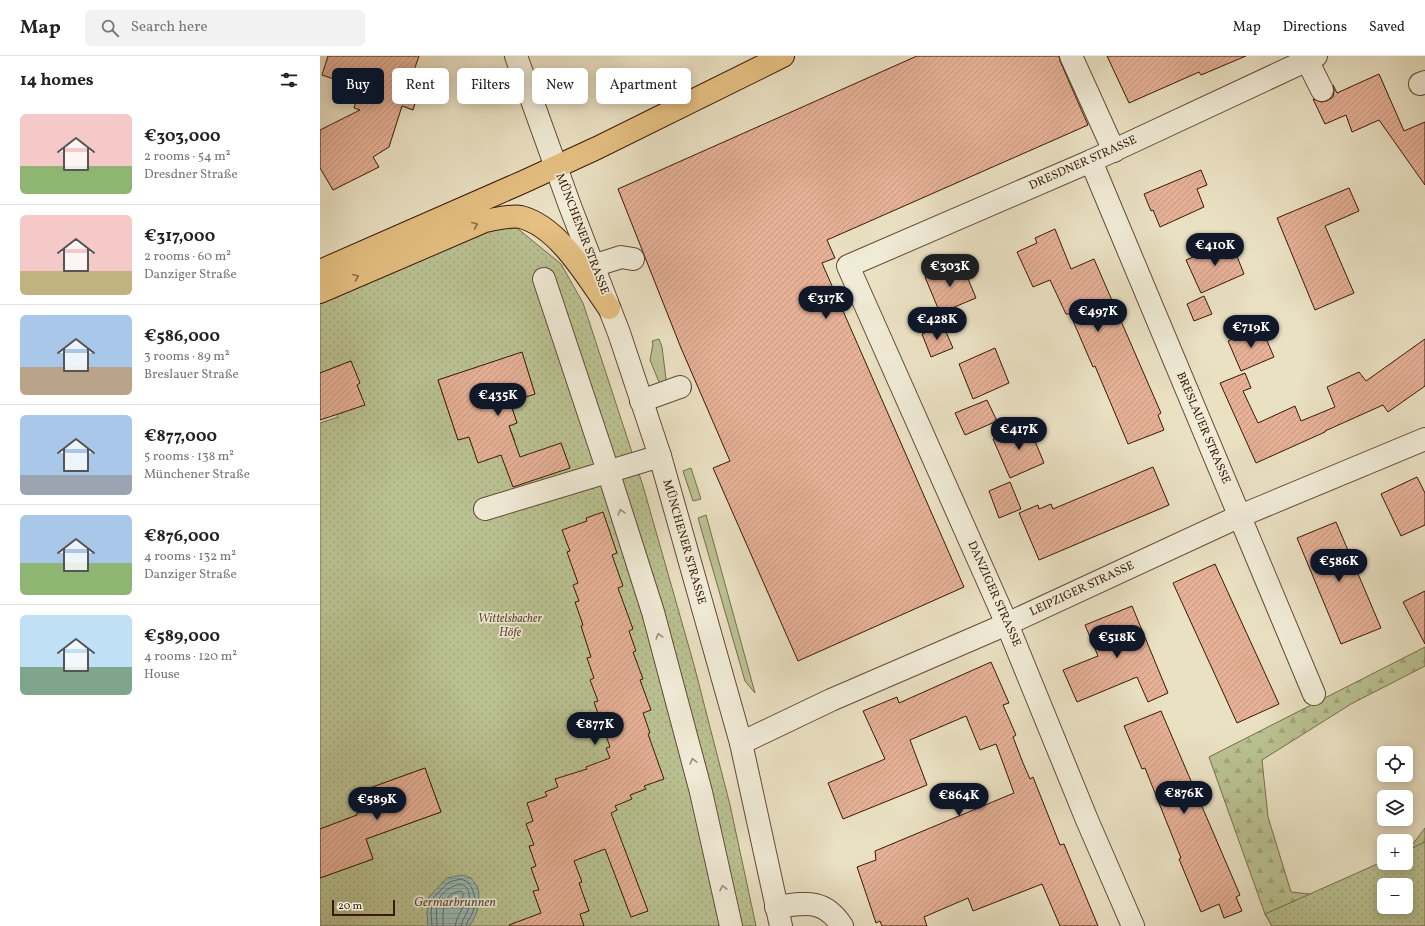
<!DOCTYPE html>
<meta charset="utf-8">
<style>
:root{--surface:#fff;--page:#f2f2f2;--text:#222;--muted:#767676;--line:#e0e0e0;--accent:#111827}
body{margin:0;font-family:Vollkorn,serif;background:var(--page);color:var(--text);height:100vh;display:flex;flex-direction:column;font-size:15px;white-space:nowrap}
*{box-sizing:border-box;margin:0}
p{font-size:13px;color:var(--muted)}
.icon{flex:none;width:22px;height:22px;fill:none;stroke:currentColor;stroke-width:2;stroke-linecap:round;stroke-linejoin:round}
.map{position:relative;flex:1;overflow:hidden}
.panel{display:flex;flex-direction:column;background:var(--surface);width:320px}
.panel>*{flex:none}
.top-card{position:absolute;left:12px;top:12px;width:380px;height:36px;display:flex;gap:8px}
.buttons{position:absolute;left:1057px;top:690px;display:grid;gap:8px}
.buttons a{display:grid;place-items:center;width:36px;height:36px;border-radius:6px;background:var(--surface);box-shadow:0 2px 10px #0003;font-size:20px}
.scale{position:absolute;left:12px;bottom:10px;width:63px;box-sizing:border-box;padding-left:4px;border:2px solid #381806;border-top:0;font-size:11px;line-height:14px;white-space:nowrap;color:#381806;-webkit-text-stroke:3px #f1ecd8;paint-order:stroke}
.price{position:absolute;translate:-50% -34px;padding:0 9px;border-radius:14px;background:var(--accent);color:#fff;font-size:13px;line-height:26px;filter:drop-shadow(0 1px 2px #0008)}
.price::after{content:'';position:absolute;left:50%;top:24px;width:12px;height:9px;margin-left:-6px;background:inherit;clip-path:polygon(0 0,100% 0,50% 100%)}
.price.active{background:#222;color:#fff}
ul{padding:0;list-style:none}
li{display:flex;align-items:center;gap:12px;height:100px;padding:0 20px}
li+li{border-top:1px solid var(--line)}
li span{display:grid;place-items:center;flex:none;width:112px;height:80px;border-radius:6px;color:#555}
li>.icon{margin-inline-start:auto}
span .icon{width:48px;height:48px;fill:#fffc;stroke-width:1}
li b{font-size:17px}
h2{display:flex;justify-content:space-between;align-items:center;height:48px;padding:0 20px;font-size:17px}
.chip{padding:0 14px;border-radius:6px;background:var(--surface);box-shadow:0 2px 10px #0003;font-size:14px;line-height:36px}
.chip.active{background:var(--accent);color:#fff}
header{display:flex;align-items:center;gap:24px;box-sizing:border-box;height:56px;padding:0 20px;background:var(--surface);border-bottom:1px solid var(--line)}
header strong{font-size:19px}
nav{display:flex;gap:22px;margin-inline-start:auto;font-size:14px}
.search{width:280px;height:36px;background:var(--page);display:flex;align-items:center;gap:10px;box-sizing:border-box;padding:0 14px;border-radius:6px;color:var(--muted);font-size:15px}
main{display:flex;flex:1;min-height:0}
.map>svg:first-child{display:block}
.green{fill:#bac292;stroke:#796d4c}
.forest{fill:url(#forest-firs);stroke:#796d4c}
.park{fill:url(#park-dots);stroke:#796d4c;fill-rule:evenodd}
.water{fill:url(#water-rules);stroke:#727a71}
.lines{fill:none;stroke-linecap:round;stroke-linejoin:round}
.shore{stroke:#686a5f;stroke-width:1}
.building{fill:url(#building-hatch);stroke:#381806}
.minor-casing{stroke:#644a35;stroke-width:24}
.major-casing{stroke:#381806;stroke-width:24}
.minor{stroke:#f1ecd8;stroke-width:22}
.major{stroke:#e5c082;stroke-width:22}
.oneway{stroke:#8e6c44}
.oneway2{stroke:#9e8d7a}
.labels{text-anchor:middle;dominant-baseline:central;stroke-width:3.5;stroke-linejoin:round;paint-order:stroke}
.street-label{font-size:12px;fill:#381806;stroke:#f1ecd8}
.park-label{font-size:12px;font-style:italic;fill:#5f4b30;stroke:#f1ecd8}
.water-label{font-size:13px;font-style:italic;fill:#5a5144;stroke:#f1ecd8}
</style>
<header>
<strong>Map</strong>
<div class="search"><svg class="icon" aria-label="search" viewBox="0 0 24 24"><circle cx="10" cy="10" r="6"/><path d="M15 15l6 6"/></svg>Search here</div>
<nav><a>Map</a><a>Directions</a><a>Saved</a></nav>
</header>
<main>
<section class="panel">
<h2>14 homes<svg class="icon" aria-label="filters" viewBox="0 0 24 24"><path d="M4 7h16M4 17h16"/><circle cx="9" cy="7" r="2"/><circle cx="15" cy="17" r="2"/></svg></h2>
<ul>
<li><span style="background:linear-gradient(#f6c9c9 65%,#8fb573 0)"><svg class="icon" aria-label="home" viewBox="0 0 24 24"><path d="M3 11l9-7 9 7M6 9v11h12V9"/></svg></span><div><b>€303,000</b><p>2 rooms · 54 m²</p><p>Dresdner Straße</p></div></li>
<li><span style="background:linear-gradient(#f6c9c9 70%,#c2b280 0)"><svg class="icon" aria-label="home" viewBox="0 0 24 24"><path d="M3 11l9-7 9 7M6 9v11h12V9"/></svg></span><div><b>€317,000</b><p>2 rooms · 60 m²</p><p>Danziger Straße</p></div></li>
<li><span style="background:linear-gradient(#a9c7e8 65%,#b9a48a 0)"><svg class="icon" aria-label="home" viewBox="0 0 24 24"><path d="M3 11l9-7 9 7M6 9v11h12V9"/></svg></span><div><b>€586,000</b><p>3 rooms · 89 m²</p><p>Breslauer Straße</p></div></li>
<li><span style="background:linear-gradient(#a9c7e8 75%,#9aa5b1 0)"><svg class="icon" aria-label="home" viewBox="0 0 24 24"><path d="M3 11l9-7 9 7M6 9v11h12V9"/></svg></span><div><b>€877,000</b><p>5 rooms · 138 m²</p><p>Münchener Straße</p></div></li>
<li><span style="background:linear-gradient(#a9c7e8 60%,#8fb573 0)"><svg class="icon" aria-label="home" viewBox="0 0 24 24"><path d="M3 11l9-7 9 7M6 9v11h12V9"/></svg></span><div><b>€876,000</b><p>4 rooms · 132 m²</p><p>Danziger Straße</p></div></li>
<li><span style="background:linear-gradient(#bfe0f5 65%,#7fa58c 0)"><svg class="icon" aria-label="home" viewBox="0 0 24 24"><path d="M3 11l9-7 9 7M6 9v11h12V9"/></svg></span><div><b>€589,000</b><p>4 rooms · 120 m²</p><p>House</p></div></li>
</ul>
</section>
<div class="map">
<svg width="1105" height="870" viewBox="0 0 1105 870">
<defs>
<pattern id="forest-firs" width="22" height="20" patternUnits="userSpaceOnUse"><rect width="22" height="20" fill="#bac292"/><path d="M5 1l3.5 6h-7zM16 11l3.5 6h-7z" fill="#a1a67c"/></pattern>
<pattern id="park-dots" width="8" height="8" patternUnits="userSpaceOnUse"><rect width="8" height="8" fill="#bac292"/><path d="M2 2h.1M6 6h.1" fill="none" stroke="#a1a67c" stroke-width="1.8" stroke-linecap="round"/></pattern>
<pattern id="water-rules" width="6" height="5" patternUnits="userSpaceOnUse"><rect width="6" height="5" fill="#98bcb8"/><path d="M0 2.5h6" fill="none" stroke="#84a19d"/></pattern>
<pattern id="building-hatch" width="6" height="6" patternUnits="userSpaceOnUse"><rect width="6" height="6" fill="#e6b197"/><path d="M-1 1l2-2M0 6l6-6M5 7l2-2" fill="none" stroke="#c69881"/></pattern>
</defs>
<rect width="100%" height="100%" fill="#eae1c3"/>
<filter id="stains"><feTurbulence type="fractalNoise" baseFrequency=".005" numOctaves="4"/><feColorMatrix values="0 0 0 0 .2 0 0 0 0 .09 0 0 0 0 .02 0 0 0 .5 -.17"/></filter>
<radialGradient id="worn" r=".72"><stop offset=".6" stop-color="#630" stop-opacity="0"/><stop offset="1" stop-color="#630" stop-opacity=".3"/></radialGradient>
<g class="green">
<path d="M339 283 342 291 346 323 345 325 341 327 339 326 330 304 333 288 332 285Z"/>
<path d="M371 412 381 443 373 445 363 415Z"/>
<path d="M386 459 435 637 425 625 378 462Z"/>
</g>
<path class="forest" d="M1105 591V610L1031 648 942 704 948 761 971 836 1017 841 1086 807V797L1105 772V811L1064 829V851L952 870 945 858 889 701Z"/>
<g class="park">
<path d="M165 172H197L241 208 263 247 323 430 374 609 410 749 436 870H0V822L53 803 46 783 121 756 105 712 47 733 54 751 37 757V759L0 773V367L18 361 17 358 44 349 37 329 31 305 0 317V245ZM202 297 215 338 190 346 197 367 189 370 195 385 189 396 158 406 149 381 138 384 118 324Z"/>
<path d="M1105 786V870H952L945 858 1064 805V807H1086V795ZM1064 829H1086V851H1064Z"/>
</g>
<path class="water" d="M142 819 151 822C153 825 157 829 158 833 161 846 157 860 149 870H108L107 857 109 841 127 822Z"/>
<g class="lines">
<g class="shore">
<path d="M112 870 111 857 113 842 129 826 141 823 148 826C155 835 157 847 152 858 150 862 147 865 146 870"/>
<path d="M117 870C117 862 115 853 118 845 121 835 146 818 149 838 150 843 150 851 147 856 145 861 142 864 141 870"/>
<path d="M123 870C123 855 121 838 141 835L143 837 142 853 137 863 135 870"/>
</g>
</g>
<g class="building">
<path d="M8 0H99L91 23 99 26 96 37 98 38 93 54 82 50 69 91 53 101 59 111 13 134 0 112V74L40 54 34 52 40 32 2 19Z"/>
<path d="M597 0H739L740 5 768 69 507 184 515 202 502 207 644 531 478 605 393 412 410 405 361 292 298 133Z"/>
<path d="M787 0H926L881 19 879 16 809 47Z"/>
<path d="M1059 18 1084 75 1105 66V129L1059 64 1032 76 1026 59 1005 68 993 43 1001 46 1007 45 1013 41 1014 35 1013 29 1017 37Z"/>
<path d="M881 114 887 129 877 133 884 151 840 171 833 154 831 155 824 138Z"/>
<path d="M1029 132 1039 155 1005 170 1034 237 995 254 957 162Z"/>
<path d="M735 173 751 213 774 203 841 357 838 359 844 374 808 388 775 310 773 311 750 258H746L730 224 713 231 697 196 717 187 715 182Z"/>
<path d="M911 185 924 218 881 237 866 204Z"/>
<path d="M641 206 656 242 620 257 605 221Z"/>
<path d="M884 240 892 258 874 265 867 248Z"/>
<path d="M623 269 633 292 611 301 602 278Z"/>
<path d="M941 271 954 301 921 315 908 285Z"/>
<path d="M1105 283V330L1068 356 1063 349 1005 375V376L936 407 900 327 925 317 931 332 923 335 938 367 975 350 981 365 1015 351 1007 331 1039 316 1046 325Z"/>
<path d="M675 292 689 327 653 343 639 308Z"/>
<path d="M202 296 215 338 190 346 197 367 189 370 200 401 241 387 250 412 193 431 181 399 158 407 149 381 138 384 118 324Z"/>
<path d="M31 305 40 327 37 329 45 349 0 364V317Z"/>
<path d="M667 344 677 365 645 379 635 357Z"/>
<path d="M708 368 724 407 690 422 673 383Z"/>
<path d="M833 411 849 449 719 504 699 457 718 449 719 453 731 448 733 453Z"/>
<path d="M1097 421 1105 437V469L1081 480 1061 438Z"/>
<path d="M690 426 701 453 679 462 669 435Z"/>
<path d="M283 456 297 497 292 499 303 530 298 532 313 573 309 575 316 595 313 596 323 623 320 624 331 654 323 657 330 677 328 678 344 723 324 730 326 733 310 739 312 743 295 750 297 754 291 757 328 855 311 861 285 793 254 805 262 826 259 827 269 855 260 858 264 870H190L189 869 221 857 213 835 219 834 211 812 216 810 209 790 214 789 206 768 213 765 207 747 227 740 225 736 238 731 235 723 267 713 266 711 290 702 286 692 290 691 274 646 278 645 270 624 274 622 267 602 271 601 261 570 263 569 255 546 259 545 253 529 258 527 247 496 250 495 242 474 267 465 266 462Z"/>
<path d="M1016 466 1061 572 1021 588 977 482Z"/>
<path d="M895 508 959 648 917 667 853 527Z"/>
<path d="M1105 535V588L1083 546Z"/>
<path d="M812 550 848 637 828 646 817 621 757 646 743 614 778 600 765 569Z"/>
<path d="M671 606 689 647 683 649 696 679 693 681 703 707 710 723 713 721 740 789 744 788 778 870H740L722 828 653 855 648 842 604 861 607 870H562L560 865 556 867 537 811 556 804 555 795 694 737 676 688 660 694 646 660 590 684 607 729 523 763 508 727 565 703 543 655 577 641 579 647Z"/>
<path d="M841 655 920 839 916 841 922 855 904 862 899 848 881 856 859 803 861 802 825 712 822 713 804 670Z"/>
<path d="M105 712 121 756 46 783 53 803 0 822V773L37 759V757L54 751 47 733Z"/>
</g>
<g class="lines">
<g class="minor-casing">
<g id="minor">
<path d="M196 0 250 150 299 277 340 400 421 687 461 870"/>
<path d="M751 0 794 95"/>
<path d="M987 4 1002 34"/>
<path d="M1100 28 1105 26"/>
<path d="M771 105 994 638"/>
<path d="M273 210 301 201 313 203"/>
<path d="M224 223 288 415 333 556 381 736 411 870"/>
<path d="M321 345 360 331"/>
<path d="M165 453 340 400"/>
<path d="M421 687 511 644 687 568 920 460 1105 383"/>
<path d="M456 851C485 847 504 842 522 870"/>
<path d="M813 870 767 764 687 568 528 210 771 105 996 0"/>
</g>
</g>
<g class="major-casing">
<g id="major">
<path d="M0 215 203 126 277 92 463 0"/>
<path d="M0 236 165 165C176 163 190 159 201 161 239 171 267 221 289 252"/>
</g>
</g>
<use href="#minor" class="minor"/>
<use href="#major" class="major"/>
</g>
<defs><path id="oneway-chevron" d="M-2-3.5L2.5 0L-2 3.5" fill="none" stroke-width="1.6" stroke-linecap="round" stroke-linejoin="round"/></defs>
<g class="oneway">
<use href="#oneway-chevron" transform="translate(155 169) rotate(-23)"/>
<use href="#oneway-chevron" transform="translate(36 221) rotate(-23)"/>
</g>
<g class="oneway2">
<use href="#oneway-chevron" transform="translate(301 456) rotate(-107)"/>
<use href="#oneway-chevron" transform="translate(339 580) rotate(-105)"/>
<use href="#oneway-chevron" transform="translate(373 705) rotate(-105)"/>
<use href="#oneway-chevron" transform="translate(403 832) rotate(-102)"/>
</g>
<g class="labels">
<g class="street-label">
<text transform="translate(763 107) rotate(-24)">DRESDNER STRASSE</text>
<text transform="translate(262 178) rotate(69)">MÜNCHENER STRASSE</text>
<text transform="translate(883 372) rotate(67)">BRESLAUER STRASSE</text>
<text transform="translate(364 486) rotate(74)">MÜNCHENER STRASSE</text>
<text transform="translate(762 533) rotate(-25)">LEIPZIGER STRASSE</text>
<text transform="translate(674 538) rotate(66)">DANZIGER STRASSE</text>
</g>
<g class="park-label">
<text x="190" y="563">Wittelsbacher<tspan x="190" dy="14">Höfe</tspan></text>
</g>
<g class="water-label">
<text x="135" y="847">Germarbrunnen</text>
</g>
</g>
<rect width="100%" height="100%" filter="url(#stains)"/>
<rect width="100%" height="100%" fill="url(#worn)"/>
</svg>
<div class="buttons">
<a><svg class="icon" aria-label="locate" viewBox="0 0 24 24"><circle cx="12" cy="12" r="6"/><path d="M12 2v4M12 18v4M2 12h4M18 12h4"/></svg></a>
<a><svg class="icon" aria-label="layers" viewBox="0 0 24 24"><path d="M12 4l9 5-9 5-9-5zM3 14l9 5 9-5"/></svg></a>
<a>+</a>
<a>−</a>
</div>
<div class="scale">20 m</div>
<b class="price" style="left:895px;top:211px">€410K</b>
<b class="price active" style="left:630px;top:232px">€303K</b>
<b class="price" style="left:506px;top:264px">€317K</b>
<b class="price" style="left:778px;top:277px">€497K</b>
<b class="price" style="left:617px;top:285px">€428K</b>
<b class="price" style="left:931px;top:293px">€719K</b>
<b class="price" style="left:178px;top:361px">€435K</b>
<b class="price" style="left:699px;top:395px">€417K</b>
<b class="price" style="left:1019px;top:527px">€586K</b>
<b class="price" style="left:797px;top:603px">€518K</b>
<b class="price" style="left:275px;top:690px">€877K</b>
<b class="price" style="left:864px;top:759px">€876K</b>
<b class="price" style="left:639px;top:761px">€864K</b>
<b class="price" style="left:57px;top:765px">€589K</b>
<div class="top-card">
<a class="chip active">Buy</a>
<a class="chip">Rent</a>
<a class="chip">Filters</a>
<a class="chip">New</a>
<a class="chip">Apartment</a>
</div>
</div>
</main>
